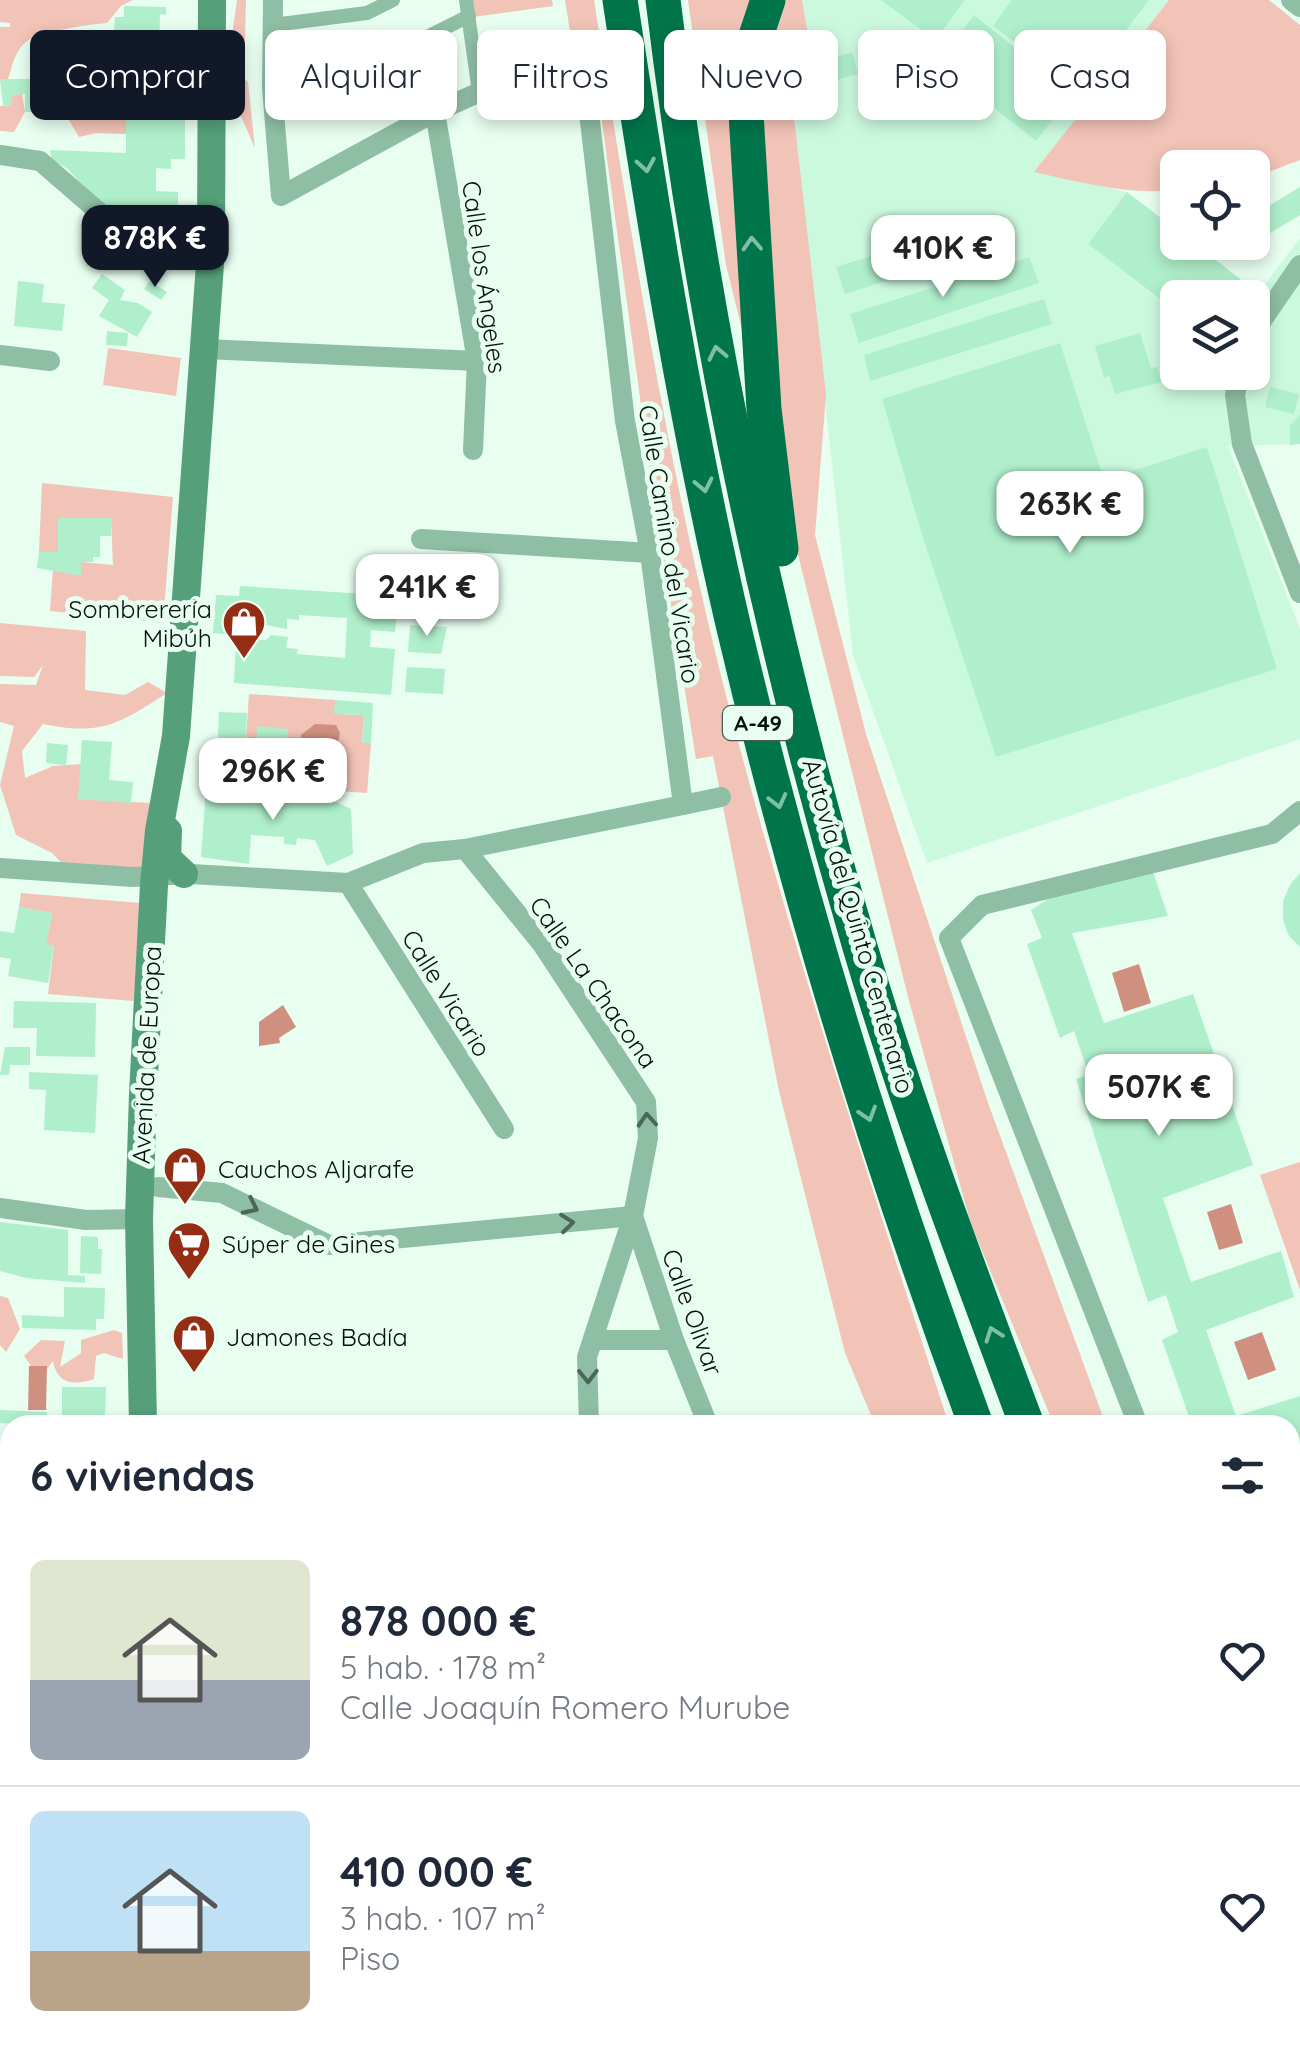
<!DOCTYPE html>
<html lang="es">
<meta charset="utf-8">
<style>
:root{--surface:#fff;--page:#f2f2f3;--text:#1f2937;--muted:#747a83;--line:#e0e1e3;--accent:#111827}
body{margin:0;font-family:Quicksand,sans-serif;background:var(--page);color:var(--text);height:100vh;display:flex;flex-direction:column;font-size:38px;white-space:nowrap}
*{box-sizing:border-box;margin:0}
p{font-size:32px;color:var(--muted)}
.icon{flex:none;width:55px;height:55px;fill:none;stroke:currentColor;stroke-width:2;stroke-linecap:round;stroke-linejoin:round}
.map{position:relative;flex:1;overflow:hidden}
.sheet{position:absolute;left:0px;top:1415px;width:1300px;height:642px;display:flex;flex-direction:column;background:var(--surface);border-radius:30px 30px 0 0;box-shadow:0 5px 15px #0003}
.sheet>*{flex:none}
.guide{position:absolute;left:30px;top:30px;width:1240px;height:90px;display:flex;gap:20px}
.tools{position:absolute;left:1160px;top:150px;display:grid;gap:20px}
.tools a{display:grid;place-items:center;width:110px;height:110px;border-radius:15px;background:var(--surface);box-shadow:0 5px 15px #0003;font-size:50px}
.price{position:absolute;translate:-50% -85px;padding:0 22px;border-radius:20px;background:#fff;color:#222;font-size:32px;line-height:65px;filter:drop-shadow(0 2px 5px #0008)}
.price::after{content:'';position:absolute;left:50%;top:60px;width:30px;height:22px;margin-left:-15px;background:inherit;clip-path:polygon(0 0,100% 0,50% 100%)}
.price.current{background:var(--accent);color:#fff}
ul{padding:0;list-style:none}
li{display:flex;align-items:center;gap:30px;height:250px;padding:0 30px}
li+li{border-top:2px solid var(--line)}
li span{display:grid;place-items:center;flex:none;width:280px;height:200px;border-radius:15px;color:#555}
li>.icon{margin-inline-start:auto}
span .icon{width:120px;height:120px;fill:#fffc;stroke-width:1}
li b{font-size:42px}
h2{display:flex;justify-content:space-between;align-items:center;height:120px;padding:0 30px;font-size:42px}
.tag{padding:0 35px;border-radius:15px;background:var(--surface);box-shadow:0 5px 15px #0003;font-size:35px;line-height:90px}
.tag.current{background:var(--accent);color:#fff}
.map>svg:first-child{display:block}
.built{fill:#cbf9de}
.green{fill:#f2c3b7}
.water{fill:#cf9080}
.building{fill:#b0efcb}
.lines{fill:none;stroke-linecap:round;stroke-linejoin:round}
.pedestrian{stroke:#8ebea3;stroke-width:14}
.minor{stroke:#8ebea3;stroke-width:20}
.secondary{stroke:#55a07a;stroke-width:28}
.motorway{stroke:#00744a;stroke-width:35}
.minor-bridge{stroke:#8ebea3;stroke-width:20}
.oneway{stroke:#7fc0a5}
.oneway2{stroke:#4a6858}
.labels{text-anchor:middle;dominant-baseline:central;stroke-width:10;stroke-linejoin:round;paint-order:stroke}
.shield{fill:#e7fef0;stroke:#4a5a50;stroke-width:2.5}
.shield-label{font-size:22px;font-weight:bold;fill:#06130c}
.street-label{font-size:25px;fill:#06130c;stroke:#e7fef0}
.poi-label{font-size:25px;fill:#06130c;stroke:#e7fef0;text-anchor:start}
</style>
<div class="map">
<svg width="1300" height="2057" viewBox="0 0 1300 2057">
<rect width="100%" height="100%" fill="#e7fef0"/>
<g class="built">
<path d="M802 0H1169L1035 171 1127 192 1088 244 1177 313 1178 372H1252L1253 300 1300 238V444L1228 446 1300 629V739L927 863 853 655 793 109 808 33Z"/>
<path d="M1300 1594V1806L1290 1783V1598Z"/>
</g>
<g class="green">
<path d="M0 0H133L121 6 107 23C91 24 37 32 26 42 15 50 12 67 8 79H0V27H10V23L0 22Z"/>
<path d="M237 0H246L244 79 248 82 255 148 231 94V43Z"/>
<path d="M470 0H552L553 6 473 17Z"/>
<path d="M565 0H594C632 242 671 489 734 726 796 961 874 1193 949 1425H875L845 1353 779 1091 713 756 696 759 654 499 593 57 574 56Z"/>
<path d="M688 0H802L808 33 793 109 826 394 815 535 866 734 988 1103 1106 1425H1054L971 1224 908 997 726 265Z"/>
<path d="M1169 0H1269L1300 25V160L1253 178 1252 168H1178L1177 190C1126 195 1084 183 1034 172Z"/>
<path d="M189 60 197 110 185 111 175 104 168 111 150 110 136 103 126 110V134L96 133 79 137 64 112 99 91 118 71 154 89 177 88 141 79 142 63Z"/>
<path d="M22 94 25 112 14 132 0 131V106L11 105V95Z"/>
<path d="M108 348 181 358 176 396 103 385Z"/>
<path d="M42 483 173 497 163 623 50 611 53 570 81 575V562L113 565 111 518H59L58 552H39Z"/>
<path d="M0 623 86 631 85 690 125 695 148 682 167 693C119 724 101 736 43 724L22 751 25 778 53 766 82 764 78 799 150 803 144 866 77 879 52 853 16 835 0 785 14 726 0 722V684L36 685 43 665 34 677 0 676Z"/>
<path d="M249 694 335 700V714L364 715 362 742 371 743 367 793 243 785Z"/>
<path d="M21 893 140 903 134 1001 48 994 54 946 46 944 52 913 19 907Z"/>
<path d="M1300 1162V1290L1260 1175Z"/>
<path d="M0 1296 8 1298 20 1329 6 1352 0 1345Z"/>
<path d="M114 1330 122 1333 123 1359 104 1353 96 1356 94 1379C74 1386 57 1384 53 1361L47 1369 31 1366 24 1356 41 1340 65 1341 60 1367 81 1353V1340Z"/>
<path d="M1290 1861 1300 1883V1997L1290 1976Z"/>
<path d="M0 1978H10V2045L6 2047 28 2054C41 2044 60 2045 73 2054L72 2057H0Z"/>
<path d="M981 2048H1105L1110 2057H985Z"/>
<path d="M1140 2048H1209L1213 2057H1144Z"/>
</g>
<g class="water">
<path d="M315 724 336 725 340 733 336 753 323 764 314 754 302 750 301 735Z"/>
<path d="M1139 964 1151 1003 1124 1012 1112 973Z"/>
<path d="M283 1005 296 1027 279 1038 280 1043 259 1046V1022Z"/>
<path d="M1231 1204 1243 1243 1219 1250 1207 1212Z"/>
<path d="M1262 1332 1276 1370 1248 1380 1234 1342Z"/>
<path d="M29 1366H47L46 1410H28Z"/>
</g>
<g class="building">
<path d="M881 0H965L935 40Z"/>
<path d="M1012 0H1149L1080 91 993 26Z"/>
<path d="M124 6 166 7V15L160 14 159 45 125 44V35L114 34 115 17H124Z"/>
<path d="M974 15 1073 93 1036 141 937 63Z"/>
<path d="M33 39 118 43V54H33Z"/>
<path d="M852 52 858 74 836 80 830 59Z"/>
<path d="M897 61 916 76 904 88 886 73Z"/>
<path d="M0 79H35V95H64V112H25V94L11 95 12 105H3Z"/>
<path d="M126 110 185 111V159H171V169L156 168V191L178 192V242L149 241 92 196 68 169 52 160 50 150 126 153Z"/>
<path d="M1300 187V215L1252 244V216Z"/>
<path d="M1127 192 1178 231V242H1193L1258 293 1254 298H1178V313L1088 244Z"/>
<path d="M1004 215 1011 241 845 294 836 267Z"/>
<path d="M1029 257 1039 283 859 343 850 314Z"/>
<path d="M102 274 125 290 120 300 138 303 152 312 137 337 99 316 109 300 92 288Z"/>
<path d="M18 281 44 284 42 302 65 304 62 331 14 326Z"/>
<path d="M150 281 167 292 161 300 144 289Z"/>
<path d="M1044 299 1052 324 870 381 864 355Z"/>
<path d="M107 331 128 333 127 346 106 345Z"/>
<path d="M1140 333 1151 368 1157 367 1162 382 1115 394 1109 376 1104 378 1095 346Z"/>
<path d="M1060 343 1104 480 1207 447 1277 669 996 757 923 538 882 399Z"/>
<path d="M1270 387 1299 394 1294 414 1265 407Z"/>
<path d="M1300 414V444L1290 445V426Z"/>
<path d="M58 518H111V536H100V557H93V562H81V576L37 568 39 552H58Z"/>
<path d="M240 586 398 596 395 632 371 630 370 647 395 649 391 695 234 683 236 644 254 646 258 640H266L271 635 288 637 286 648 298 649 297 654 345 658 347 618 299 615V620L287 619V629L261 624 256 618 238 617 237 635 213 633 216 595 239 596Z"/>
<path d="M410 625 447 627 441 654 408 652Z"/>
<path d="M407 667 445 669 443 694 405 692Z"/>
<path d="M335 700 373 703 371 743H362L364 715 334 714Z"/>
<path d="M219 712 247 713 244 779 216 778Z"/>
<path d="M257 726 288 729 285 768 255 766Z"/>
<path d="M82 740 112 742 109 780 133 782 131 803 78 799Z"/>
<path d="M47 743 68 745 66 765 46 763Z"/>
<path d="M206 788 324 796 351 809 353 854 327 866 315 840 297 838 296 845 284 844V837L251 835 249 864 201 857Z"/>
<path d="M1153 872 1168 916 1072 933 1104 1023 1193 994 1253 1165 1163 1198 1191 1282 1281 1251 1294 1297 1206 1330 1236 1416 1300 1396V1456L1290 1457V1425H1192L1162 1340 1178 1332 1166 1295 1148 1302 1076 1079 1089 1075 1074 1031 1060 1038 1027 944 1042 938 1031 910 1062 890Z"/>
<path d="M1300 873V947L1289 936 1283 920V901L1290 885Z"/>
<path d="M19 907 52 913 46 944 54 946 48 983 8 976 11 959 0 957V931L14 933Z"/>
<path d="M14 1001 96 1003 95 1057 36 1056 37 1028H13Z"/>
<path d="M5 1047H30V1065H10L9 1075H0Z"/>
<path d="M29 1072 98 1075 95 1133 44 1130 46 1090 29 1089Z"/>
<path d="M0 1222 68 1230V1275L85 1276V1283L26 1278 0 1271Z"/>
<path d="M81 1236 98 1237V1249H102L101 1274 80 1273Z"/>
<path d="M64 1287 105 1288 104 1319H96V1330L22 1328V1315L64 1317Z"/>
<path d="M62 1387H106L105 1417 62 1416Z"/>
<path d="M0 1410 47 1412V1425L0 1423Z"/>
<rect x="0" y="1454" width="10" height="22"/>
<path d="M0 1771H10V1852L0 1851Z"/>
<rect x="5" y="1928" width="5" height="37"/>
<rect x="0" y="2025" width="10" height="20"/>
<path d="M167 2048H196V2057H166Z"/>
<rect x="419" y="2048" width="32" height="9"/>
</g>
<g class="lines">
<g class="pedestrian">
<path d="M466 0 479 92"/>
<path d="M273 25 367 13 393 0"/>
<path d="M272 78 377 62 469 16"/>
</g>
<g class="minor">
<path d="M273 0 272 88 281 196 435 112 498 84"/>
<path d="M1291 0 1300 7"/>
<path d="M435 112 477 361 473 450"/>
<path d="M0 155 40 161 114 225 147 247 211 250"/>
<path d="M1252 335 1300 265"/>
<path d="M204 349 477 361"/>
<path d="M0 355 50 361"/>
<path d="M1240 372 1235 395 1242 444 1300 593"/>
<path d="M421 539 650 553"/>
<path d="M683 805 721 797"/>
<path d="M465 849 542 944 646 1102 648 1138 633 1216 587 1357 589 1425"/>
<path d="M0 868 133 877 191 874 348 883 423 853 465 849 683 805 650 553 625 421 584 70"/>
<path d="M348 883 504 1129"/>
<path d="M158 1187 222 1193 329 1245 633 1216"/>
<path d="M0 1208 86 1220 139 1219"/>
<path d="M633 1216 674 1340 708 1425"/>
<path d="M593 1340H674"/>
<path d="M1138 1425 949 938 982 905 1272 834 1300 811"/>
<path d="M1290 1470 1300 1466"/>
<path d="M1290 1783 1300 1807"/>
<path d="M602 2048V2057"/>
<path d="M963 2048 967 2057"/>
<path d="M778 2057V2048"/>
</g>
<g class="secondary">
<path d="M168 831 167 858 184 874"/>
<path d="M143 1425 139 1219 143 1094 154 885 159 831 176 736 211 250 212 0"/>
<path d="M131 2057V2048"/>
</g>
<g class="motorway">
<path d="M620 0C652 209 685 418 733 624 797 896 879 1163 976 1425"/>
<path d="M663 0C702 320 769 638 860 947 908 1109 968 1267 1027 1425"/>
<path d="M768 0 753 45 745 97 764 409 781 549"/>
<path d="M1240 2048 1244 2057"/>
</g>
<path class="minor-bridge" d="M1286 2057 1300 2050"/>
</g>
<defs><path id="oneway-chevron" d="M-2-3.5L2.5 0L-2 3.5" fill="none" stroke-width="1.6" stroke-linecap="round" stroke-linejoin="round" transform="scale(2.5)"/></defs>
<g class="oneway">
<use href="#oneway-chevron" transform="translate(646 165) rotate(80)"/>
<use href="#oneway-chevron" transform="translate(752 244) rotate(-93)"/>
<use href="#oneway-chevron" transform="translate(717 353) rotate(-102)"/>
<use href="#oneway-chevron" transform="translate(704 485) rotate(78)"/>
<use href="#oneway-chevron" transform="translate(778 801) rotate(76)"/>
<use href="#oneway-chevron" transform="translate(868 1114) rotate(73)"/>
<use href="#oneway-chevron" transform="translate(993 1334) rotate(-110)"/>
</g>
<g class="oneway2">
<use href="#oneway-chevron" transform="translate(647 1120) rotate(-94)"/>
<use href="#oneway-chevron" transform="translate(251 1207) rotate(26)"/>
<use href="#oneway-chevron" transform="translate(567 1223) rotate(-6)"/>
<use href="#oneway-chevron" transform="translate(588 1376) rotate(89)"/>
</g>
<defs>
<g id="shop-pin" transform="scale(2.25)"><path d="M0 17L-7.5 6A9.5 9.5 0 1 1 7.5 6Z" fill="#952c14" stroke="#e7fef0"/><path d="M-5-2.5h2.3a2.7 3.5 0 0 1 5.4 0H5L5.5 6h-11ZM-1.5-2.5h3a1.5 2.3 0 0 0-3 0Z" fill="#fff"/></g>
<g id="supermarket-pin" transform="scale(2.25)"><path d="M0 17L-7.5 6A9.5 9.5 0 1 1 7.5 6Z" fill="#952c14" stroke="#e7fef0"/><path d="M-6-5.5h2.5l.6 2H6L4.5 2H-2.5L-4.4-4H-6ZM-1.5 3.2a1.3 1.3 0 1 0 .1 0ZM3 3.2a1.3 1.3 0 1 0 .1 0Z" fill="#fff"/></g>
</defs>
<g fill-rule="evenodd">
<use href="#shop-pin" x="244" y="622"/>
<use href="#shop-pin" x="185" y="1168"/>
<use href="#supermarket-pin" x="189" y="1243"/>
<use href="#shop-pin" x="194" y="1336"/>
</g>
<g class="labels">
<rect class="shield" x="723" y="706" width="70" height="34" rx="8"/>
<g class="shield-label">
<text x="758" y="723">A-49</text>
</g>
<g class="street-label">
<text transform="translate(485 277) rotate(82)">Calle los Ángeles</text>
<text transform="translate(670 544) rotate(81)">Calle Camino del Vicario</text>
<text transform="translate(859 926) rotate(74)">Autovía del Quinto Centenario</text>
<text transform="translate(594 982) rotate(55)">Calle La Chacona</text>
<text transform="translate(447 993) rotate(58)">Calle Vicario</text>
<text transform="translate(146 1055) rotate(-87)">Avenida de Europa</text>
<text transform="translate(693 1312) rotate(70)">Calle Olivar</text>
</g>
<g class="poi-label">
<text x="212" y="608" text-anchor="end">Sombrerería<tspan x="212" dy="29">Mibúh</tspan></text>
<text x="218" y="1168">Cauchos Aljarafe</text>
<text x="222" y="1243">Súper de Gines</text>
<text x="226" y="1336">Jamones Badía</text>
</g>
</g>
</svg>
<div class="tools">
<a><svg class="icon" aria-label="locate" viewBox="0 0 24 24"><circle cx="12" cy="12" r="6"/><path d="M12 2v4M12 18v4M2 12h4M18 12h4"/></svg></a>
<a><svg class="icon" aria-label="layers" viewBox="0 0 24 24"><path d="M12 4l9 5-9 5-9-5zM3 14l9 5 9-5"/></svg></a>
</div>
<b class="price current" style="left:155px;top:290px">878K €</b>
<b class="price" style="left:943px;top:300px">410K €</b>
<b class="price" style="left:1070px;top:556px">263K €</b>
<b class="price" style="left:427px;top:639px">241K €</b>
<b class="price" style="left:273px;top:823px">296K €</b>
<b class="price" style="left:1159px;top:1139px">507K €</b>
<div class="guide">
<a class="tag current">Comprar</a>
<a class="tag">Alquilar</a>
<a class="tag">Filtros</a>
<a class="tag">Nuevo</a>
<a class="tag">Piso</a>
<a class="tag">Casa</a>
</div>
<section class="sheet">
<h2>6 viviendas<svg class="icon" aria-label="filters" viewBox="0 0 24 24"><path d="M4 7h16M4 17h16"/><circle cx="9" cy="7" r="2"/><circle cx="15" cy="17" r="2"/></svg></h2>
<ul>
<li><span style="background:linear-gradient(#dfe7d0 60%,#9aa5b1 0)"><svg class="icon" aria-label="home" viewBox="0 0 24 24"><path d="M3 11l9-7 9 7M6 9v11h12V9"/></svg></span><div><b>878 000 €</b><p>5 hab. · 178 m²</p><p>Calle Joaquín Romero Murube</p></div><svg class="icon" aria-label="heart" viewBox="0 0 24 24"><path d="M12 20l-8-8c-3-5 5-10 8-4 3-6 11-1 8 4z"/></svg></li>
<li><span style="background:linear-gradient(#bfe0f5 70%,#b9a48a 0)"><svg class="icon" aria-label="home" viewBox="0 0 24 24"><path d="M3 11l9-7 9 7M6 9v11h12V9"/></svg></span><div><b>410 000 €</b><p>3 hab. · 107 m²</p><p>Piso</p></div><svg class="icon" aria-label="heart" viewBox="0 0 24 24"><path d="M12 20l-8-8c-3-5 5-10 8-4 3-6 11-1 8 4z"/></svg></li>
</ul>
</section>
</div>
